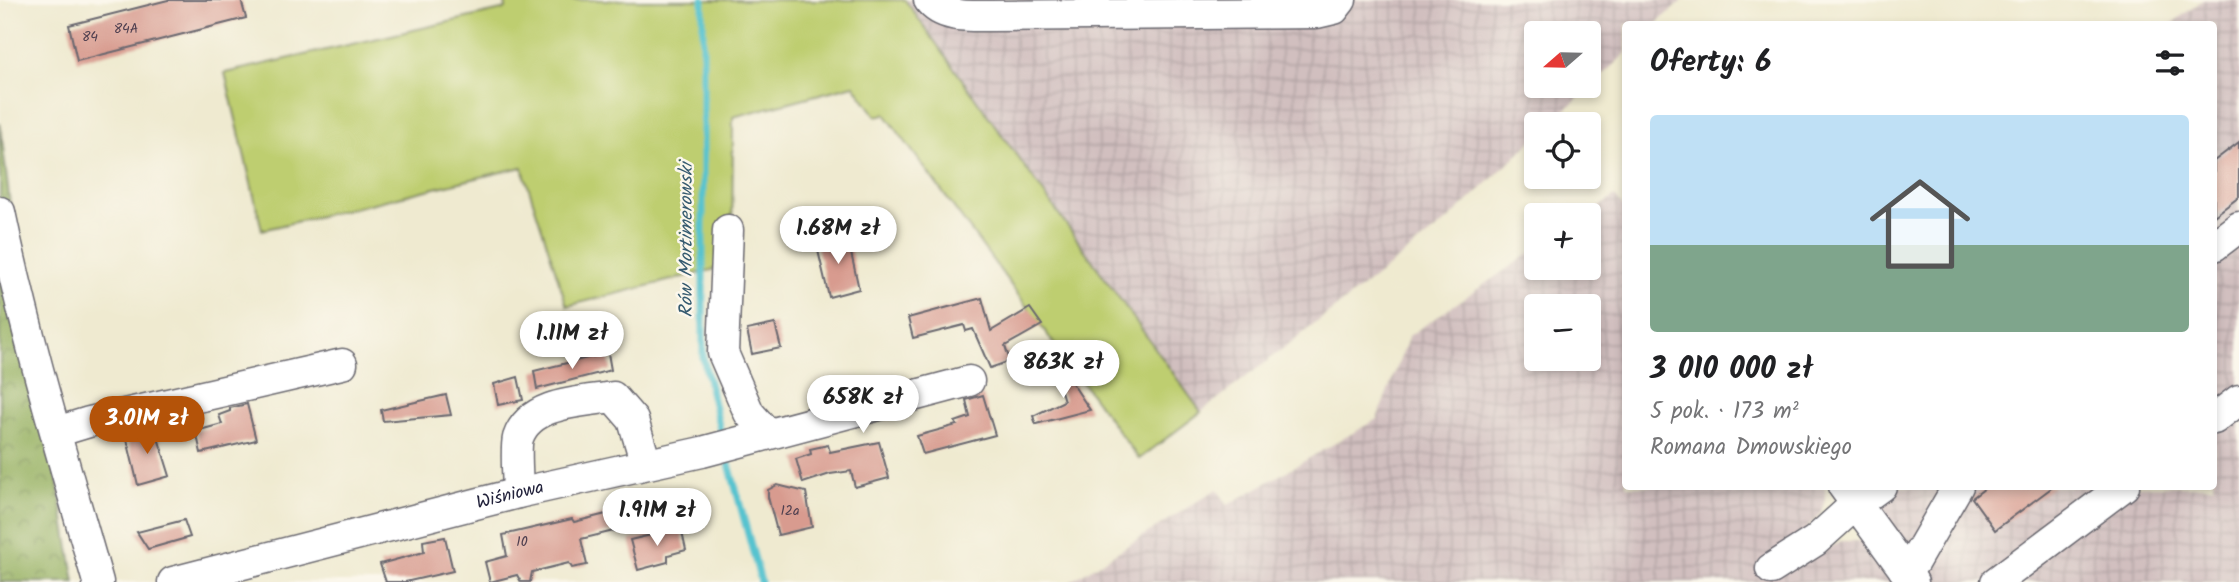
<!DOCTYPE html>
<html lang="pl">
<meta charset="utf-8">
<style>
:root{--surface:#fff;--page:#f6f6f6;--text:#202124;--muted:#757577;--line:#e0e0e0;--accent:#b45309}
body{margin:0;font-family:Kalam,sans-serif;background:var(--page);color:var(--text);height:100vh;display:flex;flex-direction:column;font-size:26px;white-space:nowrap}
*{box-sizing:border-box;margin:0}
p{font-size:23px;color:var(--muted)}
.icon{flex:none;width:38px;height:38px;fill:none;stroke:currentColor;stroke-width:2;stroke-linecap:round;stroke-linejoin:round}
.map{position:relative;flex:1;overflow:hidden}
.side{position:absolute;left:1622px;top:21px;width:595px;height:469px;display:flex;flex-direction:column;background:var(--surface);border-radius:7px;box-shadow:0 4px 10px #0003}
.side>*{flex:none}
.needle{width:46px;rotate:250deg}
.buttons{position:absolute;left:1524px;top:21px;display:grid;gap:14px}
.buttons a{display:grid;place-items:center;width:77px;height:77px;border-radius:7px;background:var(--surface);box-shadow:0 4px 10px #0003;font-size:35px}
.price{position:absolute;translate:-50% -60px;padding:0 16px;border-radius:24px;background:#fff;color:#222;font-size:23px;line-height:46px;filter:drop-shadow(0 2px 4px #0008)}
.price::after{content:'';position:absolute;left:50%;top:42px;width:21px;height:16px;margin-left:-10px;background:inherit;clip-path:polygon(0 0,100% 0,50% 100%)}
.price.selected{background:var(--accent);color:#fff}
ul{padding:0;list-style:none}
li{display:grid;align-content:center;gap:14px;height:371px;padding:0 28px}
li+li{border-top:2px solid var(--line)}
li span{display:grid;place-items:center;height:217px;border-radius:7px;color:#555}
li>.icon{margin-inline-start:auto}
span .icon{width:126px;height:126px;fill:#fffc;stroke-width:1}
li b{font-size:30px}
h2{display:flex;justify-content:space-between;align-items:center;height:84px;padding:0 28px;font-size:30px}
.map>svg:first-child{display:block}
.industrial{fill:url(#industrial-grid);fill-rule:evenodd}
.grass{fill:#bece70;stroke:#707856;stroke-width:2}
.forest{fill:url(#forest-crowns);stroke:#5c6a4e;stroke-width:2}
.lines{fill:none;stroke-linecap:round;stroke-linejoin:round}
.stream{stroke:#57c3cf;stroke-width:7}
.building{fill:#d89b8f}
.minor-casing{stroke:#6a686f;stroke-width:33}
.minor{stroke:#fff;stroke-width:30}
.labels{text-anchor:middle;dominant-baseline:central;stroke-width:5;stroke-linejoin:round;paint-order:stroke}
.number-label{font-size:14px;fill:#504050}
.street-label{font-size:18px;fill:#22223b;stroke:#fbf7ec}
.water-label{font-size:19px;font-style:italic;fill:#355a6f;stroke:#fbf7ec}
</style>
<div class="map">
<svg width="2239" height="582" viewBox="0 0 2239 582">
<defs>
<pattern id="industrial-grid" width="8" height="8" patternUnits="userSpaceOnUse" patternTransform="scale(1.75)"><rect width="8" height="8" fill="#d1bfbf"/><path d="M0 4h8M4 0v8" fill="none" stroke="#b3a4a5"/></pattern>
<pattern id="forest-crowns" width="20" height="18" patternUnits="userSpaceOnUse" patternTransform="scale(1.75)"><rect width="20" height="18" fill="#96b162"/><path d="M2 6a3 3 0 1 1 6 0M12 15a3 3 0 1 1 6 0" fill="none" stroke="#7a9052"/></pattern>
</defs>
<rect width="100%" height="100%" fill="#fbf7ec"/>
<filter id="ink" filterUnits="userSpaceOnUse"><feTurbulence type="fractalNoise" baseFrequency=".0143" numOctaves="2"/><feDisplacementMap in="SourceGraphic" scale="14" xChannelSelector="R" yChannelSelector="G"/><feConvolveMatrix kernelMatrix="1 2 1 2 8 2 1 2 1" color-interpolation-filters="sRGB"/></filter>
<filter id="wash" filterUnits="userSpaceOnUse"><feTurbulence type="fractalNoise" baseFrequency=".00686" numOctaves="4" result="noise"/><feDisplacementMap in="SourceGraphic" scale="28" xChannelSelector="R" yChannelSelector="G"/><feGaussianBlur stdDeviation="1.57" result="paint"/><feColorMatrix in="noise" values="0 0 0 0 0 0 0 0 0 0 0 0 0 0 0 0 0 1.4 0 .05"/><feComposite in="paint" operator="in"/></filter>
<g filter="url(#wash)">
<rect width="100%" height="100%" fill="#efead0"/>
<g class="industrial">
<path d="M905 0H1683L1656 24H1626V53L1550 124H1536V137L1446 222 1201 412ZM1536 33H1589V86H1536Z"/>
<path d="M2203 0H2239V582H1932L1861 487 2214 486V24H2171Z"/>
<path d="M1615 196 1626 211V486L1825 487V500L1820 514 1807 528 1824 551 1841 541H1865L1894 582H1070L1217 489 1228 505 1377 419 1409 336 1536 249V268H1589V215H1587ZM1536 306H1589V359H1536Z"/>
</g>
<path class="grass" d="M505 0H905L1201 412 1139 459 885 114 876 116 854 85 733 117 732 265 567 306 522 167 262 230 225 73 506 9Z"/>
<path class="forest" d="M0 122 13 229 75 582H0Z"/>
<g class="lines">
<g class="stream">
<path d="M703 0V357L722 438"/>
<path d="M726 453 761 582"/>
</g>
</g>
<g id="blocks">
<g class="building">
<path d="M168 0H241L246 18 77 61 69 25Z"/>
<path d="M2239 142V197L2214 216V161Z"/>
<path d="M847 235 859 289 829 297 816 242Z"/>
<path d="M982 298 991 331 1030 308 1042 325 1005 346 1010 361 990 368 973 329 966 331 964 325 913 338 908 318Z"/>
<path d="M775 324 781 348 752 354 747 330Z"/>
<path d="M608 353 611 370 537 389 534 371Z"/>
<path d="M1056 359 1090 410 1036 424 1033 416 1064 401 1052 361Z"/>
<path d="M518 377 523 400 498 405 494 384Z"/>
<path d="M446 395 451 415 383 421 381 410Z"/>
<path d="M983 395 995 435 923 454 917 436 957 425 955 422 970 417 966 400Z"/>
<path d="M247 404 256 440 201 453 196 431 222 424 219 415 230 411V408Z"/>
<path d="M155 428 170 476 138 485 126 435Z"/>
<path d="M879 442 889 478 855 487 851 471 830 474 803 483 796 459 811 454 810 449 828 445 830 452Z"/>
<path d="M777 485 806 492 812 527 778 535 768 497V490Z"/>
<path d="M1988 486H2054L1995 530 1972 498Z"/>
<path d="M618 511 622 529 581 539 587 565 572 568 569 563 532 572 530 582H521L517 575 490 582 485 562 507 556 503 535 572 519 574 522Z"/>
<path d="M184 520 190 537 148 549 137 532Z"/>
<path d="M681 528 686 550 668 555V562L638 570 630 540Z"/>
<path d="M445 537 453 571 405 582H386L380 564 424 552 423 541Z"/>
</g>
</g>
</g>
<g filter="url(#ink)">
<use href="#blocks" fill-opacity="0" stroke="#6a686f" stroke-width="2"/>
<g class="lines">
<g class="minor-casing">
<g id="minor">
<path d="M929 0C942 18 969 16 990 16L1317 13 1334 9 1341 0"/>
<path d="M0 212C26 337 63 459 98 582"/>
<path d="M728 230 723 353 749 413 768 434"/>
<path d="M2214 246 2239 227"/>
<path d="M2214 419 2239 400"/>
<path d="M56 432 89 422 342 364"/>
<path d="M1843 486 1913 582"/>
<path d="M518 493C518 480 515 449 518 438 530 402 581 402 613 397L633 420 646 464"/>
<path d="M1771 569 1815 541 1856 504 1881 486"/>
<path d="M1904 570 1914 562 1958 486"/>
<path id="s1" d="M173 582 518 493 702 452 969 381"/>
<path d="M1996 582 2124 486"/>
</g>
</g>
<use href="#minor" class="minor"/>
</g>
</g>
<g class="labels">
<g class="number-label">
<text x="126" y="29">84A</text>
<text x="90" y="37">84</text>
<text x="790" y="511">12a</text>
<text x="522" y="542">10</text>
</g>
<g class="street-label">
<text stroke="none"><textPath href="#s1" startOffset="348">Wiśniowa</textPath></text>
</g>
<g class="water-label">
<text transform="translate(687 240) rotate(-90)">Rów Mortimerowski</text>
</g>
</g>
</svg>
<div class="buttons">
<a><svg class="needle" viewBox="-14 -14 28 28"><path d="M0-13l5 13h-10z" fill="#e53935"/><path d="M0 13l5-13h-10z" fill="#757577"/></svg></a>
<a><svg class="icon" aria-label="locate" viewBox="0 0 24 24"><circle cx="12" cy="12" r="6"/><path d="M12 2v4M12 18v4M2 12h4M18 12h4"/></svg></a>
<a>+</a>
<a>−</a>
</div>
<b class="price" style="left:838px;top:266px">1.68M zł</b>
<b class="price" style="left:572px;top:371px">1.11M zł</b>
<b class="price" style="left:1063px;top:400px">863K zł</b>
<b class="price" style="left:863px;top:435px">658K zł</b>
<b class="price selected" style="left:147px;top:456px">3.01M zł</b>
<b class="price" style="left:657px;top:548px">1.91M zł</b>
<section class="side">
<h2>Oferty: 6<svg class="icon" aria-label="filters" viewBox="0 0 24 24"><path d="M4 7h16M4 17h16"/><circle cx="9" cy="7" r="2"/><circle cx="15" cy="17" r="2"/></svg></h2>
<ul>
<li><span style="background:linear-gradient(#bfe0f5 60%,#7fa58c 0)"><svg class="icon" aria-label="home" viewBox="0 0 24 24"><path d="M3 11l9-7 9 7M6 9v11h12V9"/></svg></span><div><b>3 010 000 zł</b><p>5 pok. · 173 m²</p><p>Romana Dmowskiego</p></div></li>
</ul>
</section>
</div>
